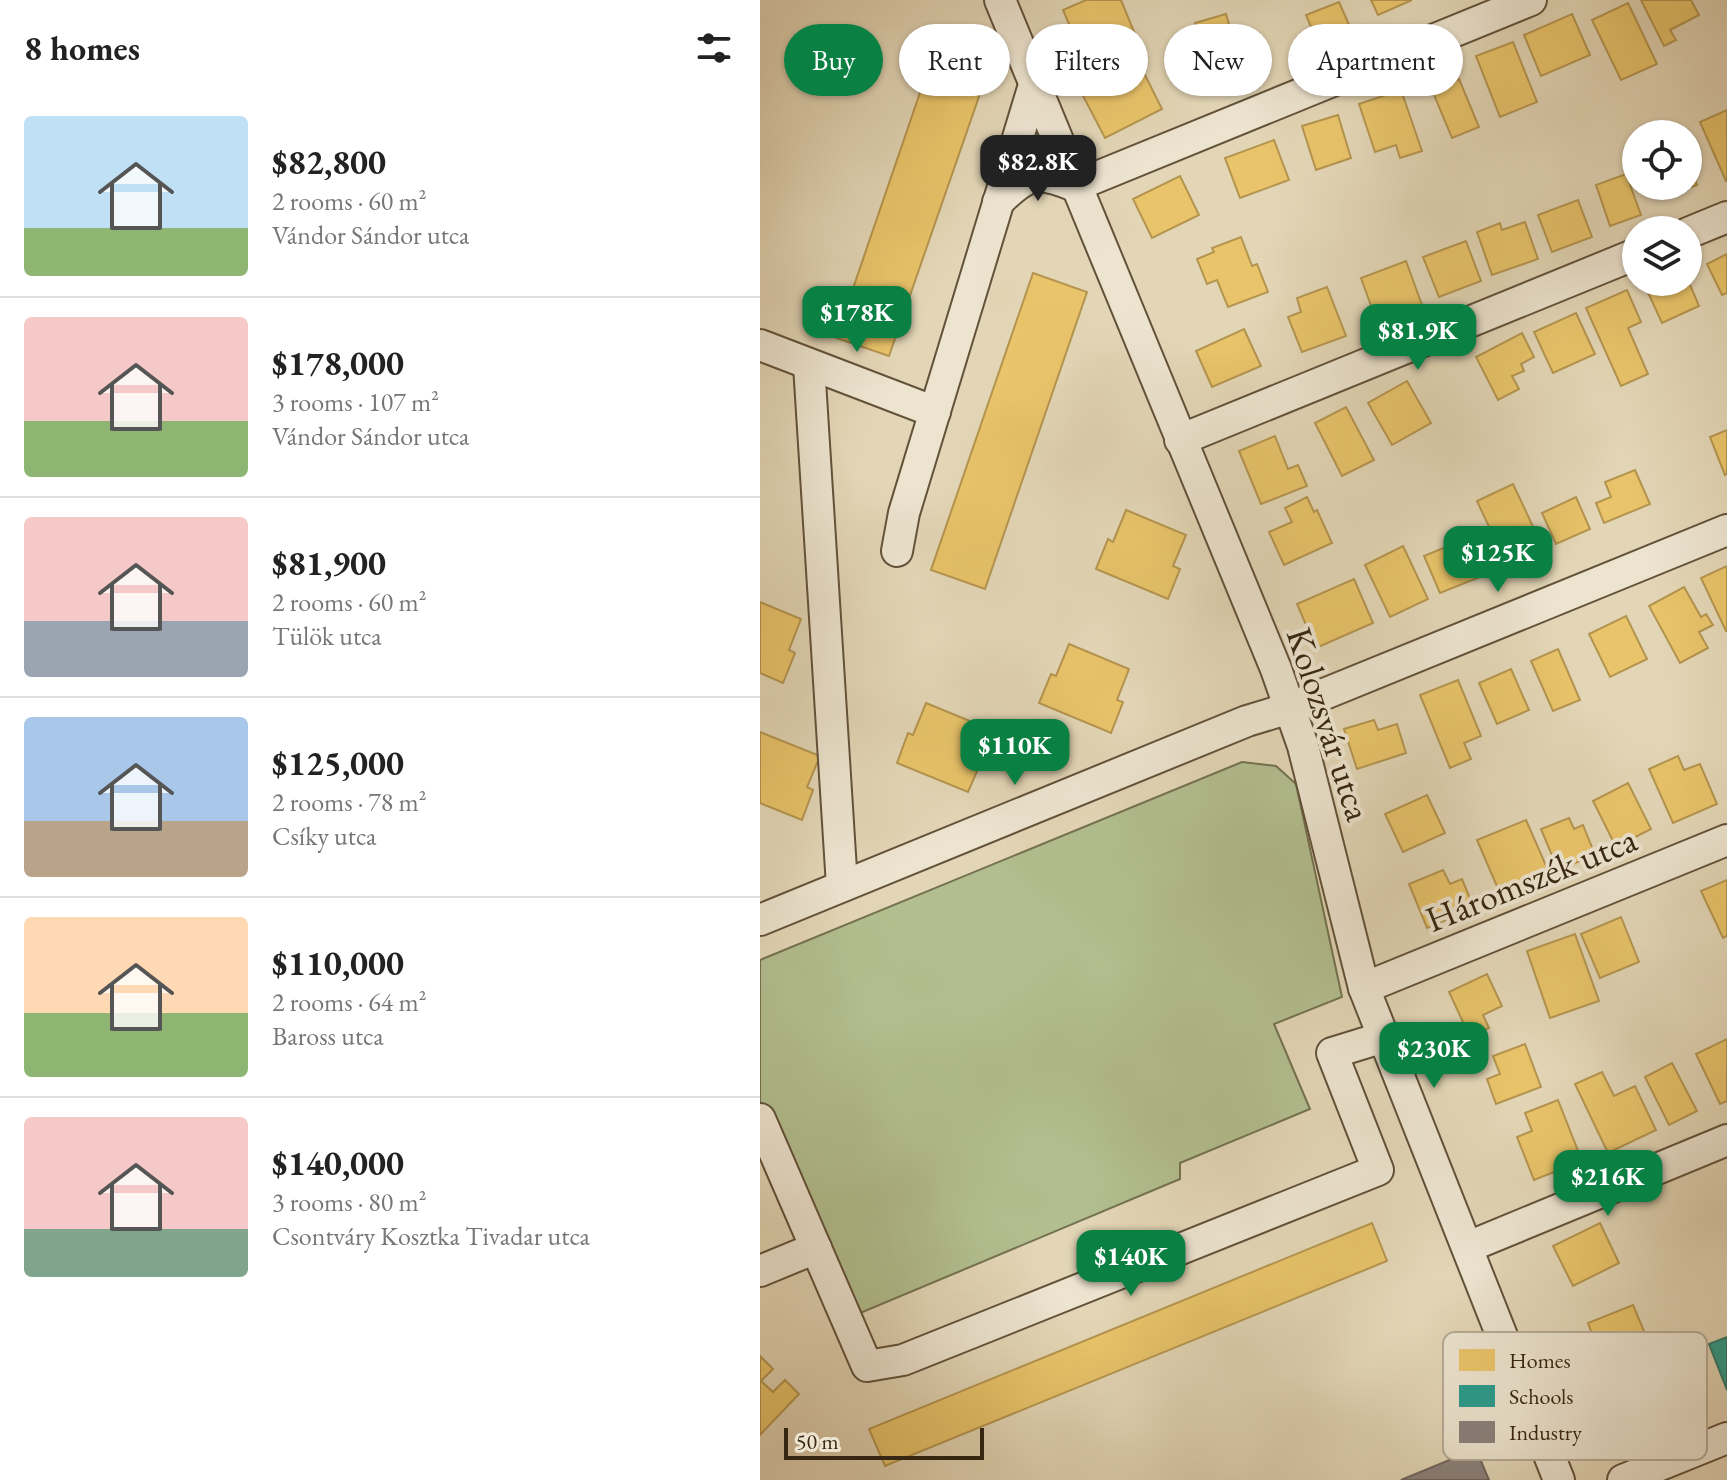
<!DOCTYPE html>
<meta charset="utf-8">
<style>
:root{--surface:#fff;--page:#f6f6f6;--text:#222;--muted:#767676;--line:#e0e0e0;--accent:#0b8043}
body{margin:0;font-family:"EB Garamond",serif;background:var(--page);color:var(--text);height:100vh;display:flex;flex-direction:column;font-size:30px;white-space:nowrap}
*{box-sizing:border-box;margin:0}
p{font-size:26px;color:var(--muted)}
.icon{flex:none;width:44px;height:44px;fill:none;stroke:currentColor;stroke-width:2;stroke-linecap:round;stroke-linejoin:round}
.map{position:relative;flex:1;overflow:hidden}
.drawer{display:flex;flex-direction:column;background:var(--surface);width:760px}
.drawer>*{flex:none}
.hud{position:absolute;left:24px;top:24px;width:760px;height:72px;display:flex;gap:16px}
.controls{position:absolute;left:862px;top:120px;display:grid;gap:16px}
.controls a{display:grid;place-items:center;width:80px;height:80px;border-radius:50%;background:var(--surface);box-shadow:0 2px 6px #0004;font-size:40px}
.scale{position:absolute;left:24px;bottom:20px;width:200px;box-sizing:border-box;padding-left:8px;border:4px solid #372611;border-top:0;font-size:22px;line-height:28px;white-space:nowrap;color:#372611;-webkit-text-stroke:6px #ede4d0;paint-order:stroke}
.price{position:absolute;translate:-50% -68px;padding:0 18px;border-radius:16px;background:var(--accent);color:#fff;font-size:26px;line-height:52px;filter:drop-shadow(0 2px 4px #0008)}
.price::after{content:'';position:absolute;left:50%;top:48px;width:24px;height:18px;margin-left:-12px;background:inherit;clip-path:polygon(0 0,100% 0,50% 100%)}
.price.selected{background:#222;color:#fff}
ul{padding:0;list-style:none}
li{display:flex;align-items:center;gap:24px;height:200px;padding:0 24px}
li+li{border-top:2px solid var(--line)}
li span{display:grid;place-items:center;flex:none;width:224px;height:160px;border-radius:8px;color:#555}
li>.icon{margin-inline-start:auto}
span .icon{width:96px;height:96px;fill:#fffc;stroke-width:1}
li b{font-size:34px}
h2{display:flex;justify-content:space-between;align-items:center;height:96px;padding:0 24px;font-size:34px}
.pill{padding:0 28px;border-radius:36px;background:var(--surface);box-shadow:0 2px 6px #0004;font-size:28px;line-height:72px}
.pill.selected{background:var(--accent);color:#fff}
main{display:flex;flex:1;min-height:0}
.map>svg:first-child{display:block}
.green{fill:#b2be8f;stroke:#747250;stroke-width:2}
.homes{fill:#e9c46a;stroke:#b4954f;stroke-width:2}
.schools{fill:#2a9d8f;stroke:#2e7969;stroke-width:2}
.industry{fill:#8a817c;stroke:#71665c;stroke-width:2}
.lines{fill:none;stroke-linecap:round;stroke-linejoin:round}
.street-casing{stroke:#62523a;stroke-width:34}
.street{stroke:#ede4d0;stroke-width:30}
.labels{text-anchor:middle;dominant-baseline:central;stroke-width:8;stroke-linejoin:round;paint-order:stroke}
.street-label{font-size:36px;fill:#372611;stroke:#ede4d0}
.key{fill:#ede4d0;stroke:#b6ab97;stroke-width:2}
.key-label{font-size:22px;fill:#372611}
</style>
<main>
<section class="drawer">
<h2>8 homes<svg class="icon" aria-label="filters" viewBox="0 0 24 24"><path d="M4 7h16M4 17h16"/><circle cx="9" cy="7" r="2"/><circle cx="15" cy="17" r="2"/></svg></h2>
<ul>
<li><span style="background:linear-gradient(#bfe0f5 70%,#8fb573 0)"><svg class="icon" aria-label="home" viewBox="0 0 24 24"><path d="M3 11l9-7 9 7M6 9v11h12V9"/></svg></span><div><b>$82,800</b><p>2 rooms · 60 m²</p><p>Vándor Sándor utca</p></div></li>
<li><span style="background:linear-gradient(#f6c9c9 65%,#8fb573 0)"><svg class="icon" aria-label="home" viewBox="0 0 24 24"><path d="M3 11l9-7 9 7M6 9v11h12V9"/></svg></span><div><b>$178,000</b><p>3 rooms · 107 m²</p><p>Vándor Sándor utca</p></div></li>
<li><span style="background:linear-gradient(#f6c9c9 65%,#9aa5b1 0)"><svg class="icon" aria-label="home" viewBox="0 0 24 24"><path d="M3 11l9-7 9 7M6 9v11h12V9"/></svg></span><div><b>$81,900</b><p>2 rooms · 60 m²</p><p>Tülök utca</p></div></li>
<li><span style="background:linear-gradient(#a9c7e8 65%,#b9a48a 0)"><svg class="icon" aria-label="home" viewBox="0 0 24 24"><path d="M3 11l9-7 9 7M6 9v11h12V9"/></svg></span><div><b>$125,000</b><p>2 rooms · 78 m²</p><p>Csíky utca</p></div></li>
<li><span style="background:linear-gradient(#ffd9b3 60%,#8fb573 0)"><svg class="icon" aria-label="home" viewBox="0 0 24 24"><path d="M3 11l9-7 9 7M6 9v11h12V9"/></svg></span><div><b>$110,000</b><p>2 rooms · 64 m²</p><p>Baross utca</p></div></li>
<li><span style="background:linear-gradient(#f6c9c9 70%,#7fa58c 0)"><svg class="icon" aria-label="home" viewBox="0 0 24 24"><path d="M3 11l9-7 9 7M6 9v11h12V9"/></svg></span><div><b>$140,000</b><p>3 rooms · 80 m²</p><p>Csontváry Kosztka Tivadar utca</p></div></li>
</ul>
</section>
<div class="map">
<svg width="967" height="1480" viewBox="0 0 967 1480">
<rect width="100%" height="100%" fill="#e3d6b6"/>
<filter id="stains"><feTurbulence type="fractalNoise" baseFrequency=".0025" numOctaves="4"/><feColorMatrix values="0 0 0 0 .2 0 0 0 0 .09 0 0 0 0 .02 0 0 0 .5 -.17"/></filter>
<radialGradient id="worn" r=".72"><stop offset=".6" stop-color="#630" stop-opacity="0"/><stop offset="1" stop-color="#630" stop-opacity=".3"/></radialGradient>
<path class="green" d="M482 762 516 766 536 784 582 997 514 1024 550 1109 420 1163V1179L74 1324 0 1154V960Z"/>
<g class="homes">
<path d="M326 0H361L379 44 327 66 303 10Z"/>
<path d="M611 0H652L618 15Z"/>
<path d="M881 0H931L939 15 910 30 916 40 904 46Z"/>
<path d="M579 2 593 34 560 48 546 15Z"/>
<path d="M868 3 897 64 861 80 832 20Z"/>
<path d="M466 14 484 76 439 89 427 47 441 42 435 23Z"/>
<path d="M812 14 830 55 781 76 764 35Z"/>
<path d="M178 40 232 59 129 356 76 338Z"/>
<path d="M753 42 777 102 740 117 716 56Z"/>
<path d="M378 61 402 109 345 138 320 90Z"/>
<path d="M699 79 719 127 692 138 672 90Z"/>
<path d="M641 90 662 151 640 158 636 145 615 152 599 104Z"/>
<path d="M967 110V181H966L940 122Z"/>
<path d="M578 115 591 158 556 170 542 126Z"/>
<path d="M514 140 529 180 480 198 465 158Z"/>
<path d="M928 161 937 185 900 199 895 186H928Z"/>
<path d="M866 174 881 215 850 226 836 185Z"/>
<path d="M420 176 439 215 392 238 373 199Z"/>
<path d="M818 200 832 237 792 252 778 215Z"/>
<path d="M765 222 778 259 732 275 717 232 740 223 742 230Z"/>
<path d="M481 237 492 266 497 264 508 292 468 307 457 280 447 284 437 259 454 252 452 248Z"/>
<path d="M706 241 721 281 679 297 663 257Z"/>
<path d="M967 254V293L962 295 947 264Z"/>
<path d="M646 261 662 305 617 322 601 278Z"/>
<path d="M273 273 327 292 225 589 171 570Z"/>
<path d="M928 280 939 306 902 323 885 286 894 282Z"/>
<path d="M567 287 586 336 542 352 528 317 541 312 537 298Z"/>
<path d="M867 290 881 322 868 328 888 374 861 386 826 308Z"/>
<path d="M816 313 835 354 793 373 774 332Z"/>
<path d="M484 329 501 366 452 387 436 351Z"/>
<path d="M762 333 774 357 761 364 764 371 752 376 759 389 738 400 716 357Z"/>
<path d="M647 381 671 423 632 445 608 403Z"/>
<path d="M586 407 614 460 582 476 555 423Z"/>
<path d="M967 430V474L965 475 950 437Z"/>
<path d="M515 436 528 469 538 465 547 486 501 504 479 451Z"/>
<path d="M875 470 890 504 844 523 836 503 851 497 845 482Z"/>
<path d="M753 484 784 550 748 567 717 501Z"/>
<path d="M547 497 554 512 557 510 572 543 524 565 509 532 532 522 525 508Z"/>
<path d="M816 497 830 529 796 544 782 513Z"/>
<path d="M366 510 426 535 413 566 420 569 408 599 336 569 348 539 353 542Z"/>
<path d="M705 539 720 577 680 593 664 556Z"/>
<path d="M643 546 668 599 630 617 605 565Z"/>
<path d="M967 566V631H966L941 578Z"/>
<path d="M594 579 613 623 556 648 537 604Z"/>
<path d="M924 587 941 617 946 614 953 625 939 632 948 648 920 663 889 606Z"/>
<path d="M0 602 41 619 29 650 35 653 23 683 0 673Z"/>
<path d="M866 616 887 659 850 677 829 634Z"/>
<path d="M309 644 369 669 357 700 363 702 351 733 279 703 291 674 296 676Z"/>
<path d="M798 649 820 700 793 711 771 661Z"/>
<path d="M751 669 769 710 737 724 719 683Z"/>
<path d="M698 680 721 736 704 743 711 759 690 768 660 695Z"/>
<path d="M166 703 227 728 214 760 221 762 208 792 137 763 148 733 153 735Z"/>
<path d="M614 720 618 730 637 724 646 753 597 769 584 729Z"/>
<path d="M0 732 60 756 47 787 53 790 42 820 0 803Z"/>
<path d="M918 756 924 770 940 764 957 804 913 823 889 769Z"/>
<path d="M868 783 891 829 856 847 833 801Z"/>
<path d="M667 795 685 833 643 852 625 814Z"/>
<path d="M809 818 814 829 823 825 835 855 798 870 781 829Z"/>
<path d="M766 820 791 877 742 898 717 840Z"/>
<path d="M683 870 690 884 702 879 714 908 667 928 649 884Z"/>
<path d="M967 880V936L963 938 941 891Z"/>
<path d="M861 917 879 962 840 978 821 934Z"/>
<path d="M815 934 839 1001 790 1018 767 951Z"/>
<path d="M727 974 742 1006 723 1015 729 1028 710 1037 689 992Z"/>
<path d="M967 1039V1101L960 1104 936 1054Z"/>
<path d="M765 1044 781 1087 736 1104 727 1079 740 1074 733 1056Z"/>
<path d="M912 1063 937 1111 909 1125 885 1077Z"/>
<path d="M842 1072 854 1096 875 1086 896 1130 848 1153 815 1084Z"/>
<path d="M798 1100 822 1161 774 1180 757 1137 772 1131 765 1113Z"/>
<path d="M612 1223 627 1261 125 1466 109 1429Z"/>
<path d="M840 1223 859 1263 813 1286 793 1246Z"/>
<path d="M873 1305 892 1350 856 1365 847 1342 837 1347 828 1323Z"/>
<path d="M0 1356 13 1369 1 1381 13 1392 25 1380 39 1394 0 1435Z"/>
</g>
<path class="schools" d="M967 1337V1390L949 1344Z"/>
<path class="industry" d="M716 1449 729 1480H641Z"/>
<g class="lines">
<g class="street-casing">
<g id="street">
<path d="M240 0 516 669 543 746 604 988 799 1480"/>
<path d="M238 202C268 173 276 170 315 186L771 0"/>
<path d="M928 233 967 217"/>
<path d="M0 345 175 412"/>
<path d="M49 365 82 886"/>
<path d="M420 440 876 254"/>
<path d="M137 551 144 513 274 85"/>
<path d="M0 920 487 721 530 708 967 530"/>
<path d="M604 988 967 840"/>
<path d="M0 1119 107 1366 143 1360 618 1170 572 1053 624 1037"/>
<path d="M708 1247 967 1140"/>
<path d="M0 1271 56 1248"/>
<path d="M863 1480 967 1438"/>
</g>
</g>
<use href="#street" class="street"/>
</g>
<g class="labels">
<g class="street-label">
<text transform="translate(569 724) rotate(72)">Kolozsvár utca</text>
<text transform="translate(771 879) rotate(-22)">Háromszék utca</text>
</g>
</g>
<rect x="683" y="1332" width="264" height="128" rx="12" class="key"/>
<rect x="699" y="1349" width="36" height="22" fill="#e9c46a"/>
<rect x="699" y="1385" width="36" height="22" fill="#2a9d8f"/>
<rect x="699" y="1421" width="36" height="22" fill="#8a817c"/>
<g class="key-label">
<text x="749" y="1368">Homes</text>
<text x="749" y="1404">Schools</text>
<text x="749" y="1440">Industry</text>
</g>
<rect width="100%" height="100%" filter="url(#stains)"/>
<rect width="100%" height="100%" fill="url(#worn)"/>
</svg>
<div class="controls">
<a><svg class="icon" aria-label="locate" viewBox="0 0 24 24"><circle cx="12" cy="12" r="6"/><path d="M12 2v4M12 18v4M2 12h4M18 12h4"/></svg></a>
<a><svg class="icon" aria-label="layers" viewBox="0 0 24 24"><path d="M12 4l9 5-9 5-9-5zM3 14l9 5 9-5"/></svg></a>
</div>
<div class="scale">50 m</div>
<b class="price selected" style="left:278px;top:203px">$82.8K</b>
<b class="price" style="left:97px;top:354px">$178K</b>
<b class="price" style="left:658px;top:372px">$81.9K</b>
<b class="price" style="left:738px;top:594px">$125K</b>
<b class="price" style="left:255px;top:787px">$110K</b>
<b class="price" style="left:674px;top:1090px">$230K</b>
<b class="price" style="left:848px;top:1218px">$216K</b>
<b class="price" style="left:371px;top:1298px">$140K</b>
<div class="hud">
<a class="pill selected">Buy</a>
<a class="pill">Rent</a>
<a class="pill">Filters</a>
<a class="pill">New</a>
<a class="pill">Apartment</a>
</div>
</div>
</main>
